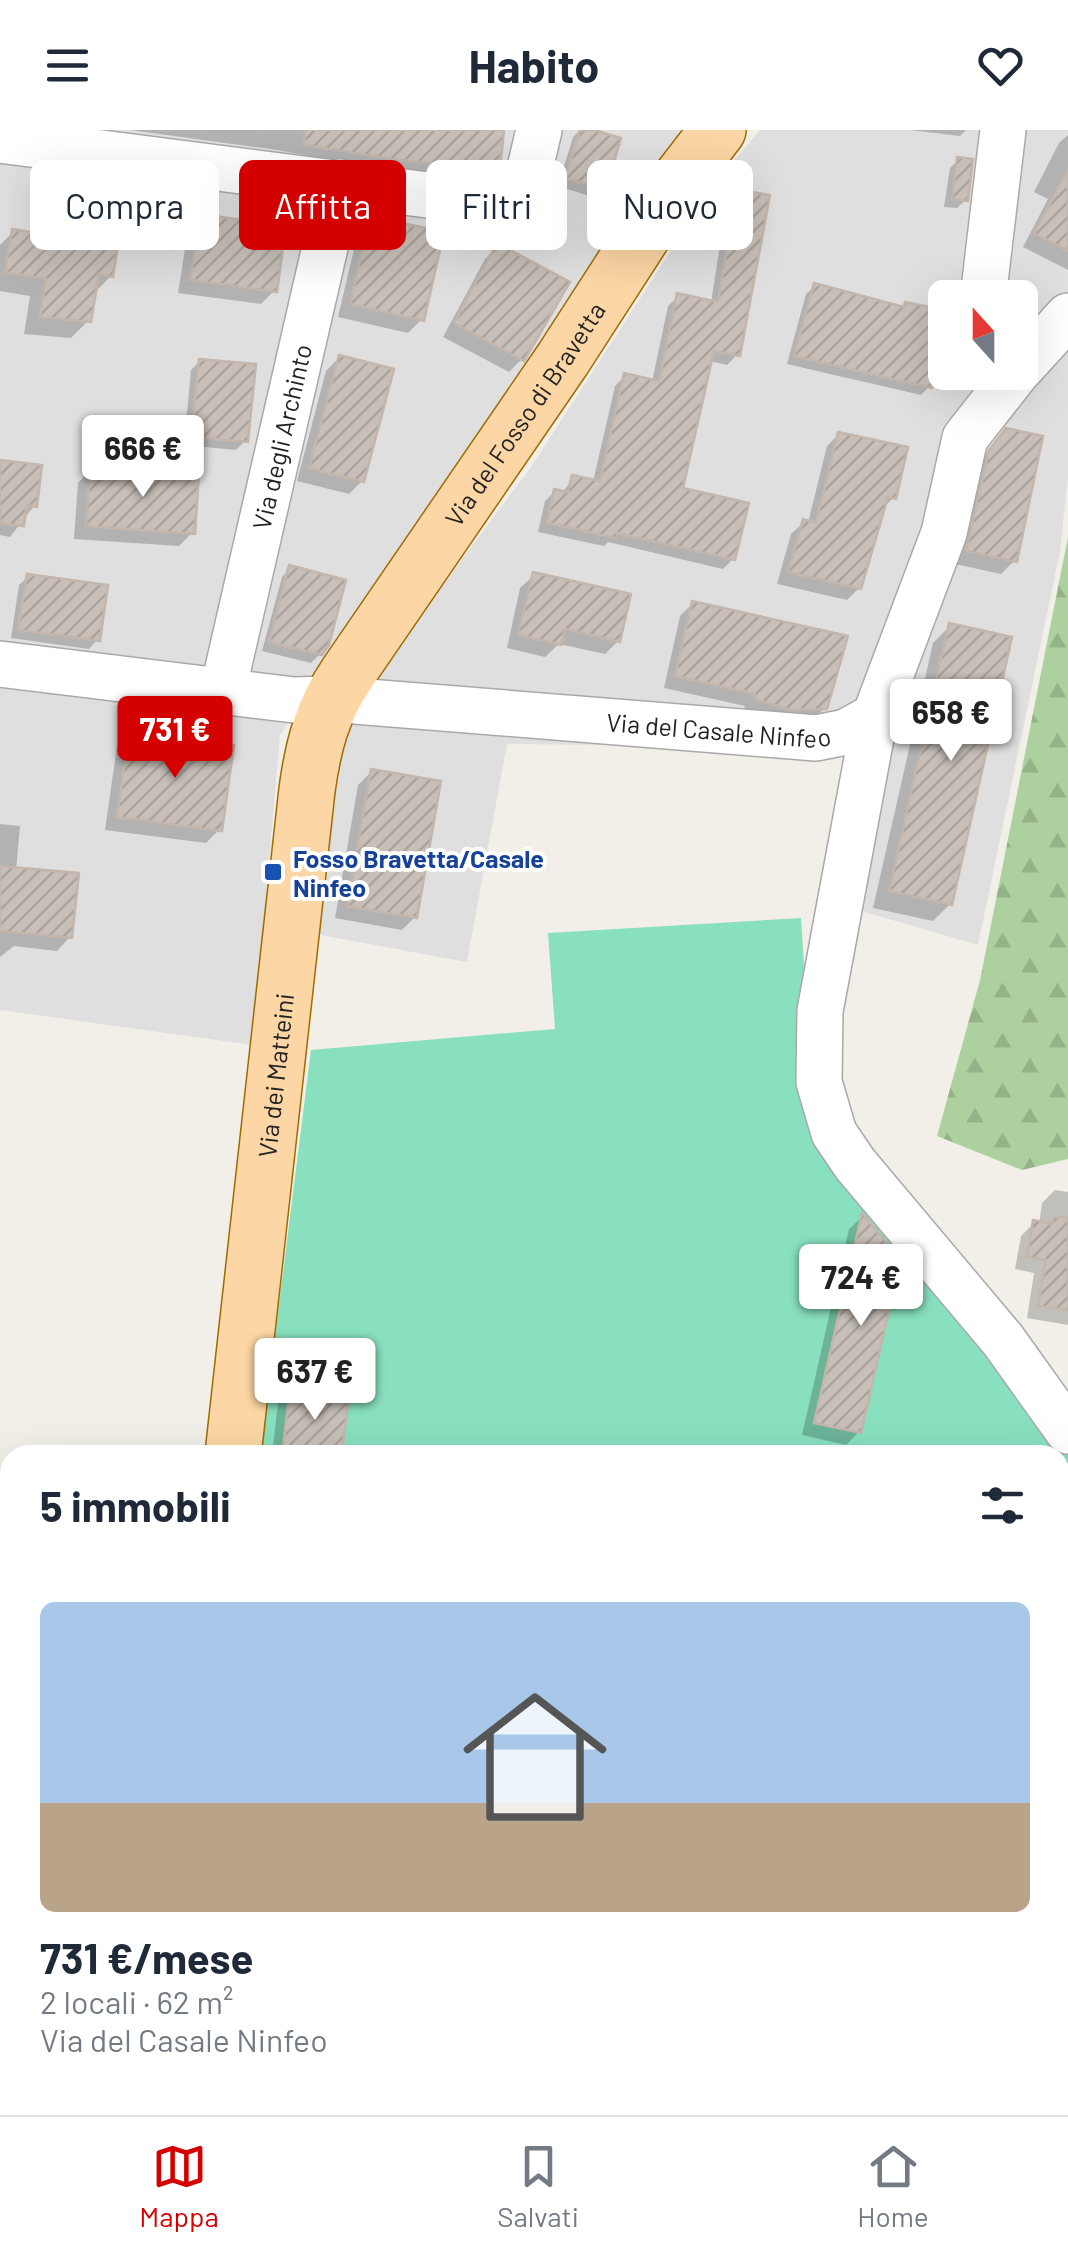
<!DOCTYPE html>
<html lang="it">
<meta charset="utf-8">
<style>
:root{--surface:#fff;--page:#f2f2f3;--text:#1f2937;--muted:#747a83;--line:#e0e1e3;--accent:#d40000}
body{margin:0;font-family:Barlow,sans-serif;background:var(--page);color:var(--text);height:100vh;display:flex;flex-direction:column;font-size:38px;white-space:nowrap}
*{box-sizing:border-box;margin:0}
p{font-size:32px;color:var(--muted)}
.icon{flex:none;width:55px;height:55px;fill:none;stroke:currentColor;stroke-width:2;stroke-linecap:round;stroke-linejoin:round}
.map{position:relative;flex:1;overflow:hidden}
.drawer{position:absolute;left:0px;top:1315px;width:1070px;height:670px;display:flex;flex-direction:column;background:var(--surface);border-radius:30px 30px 0 0;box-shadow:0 10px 40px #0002}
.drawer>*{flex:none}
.hud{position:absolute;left:30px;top:30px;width:1010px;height:90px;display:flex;gap:20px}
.needle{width:65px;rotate:339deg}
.tools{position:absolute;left:928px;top:150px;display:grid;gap:20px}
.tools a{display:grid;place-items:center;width:110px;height:110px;border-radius:15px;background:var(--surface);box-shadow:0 10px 40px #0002;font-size:50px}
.price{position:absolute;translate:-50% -85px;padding:0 22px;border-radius:10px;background:#fff;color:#222;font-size:32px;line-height:65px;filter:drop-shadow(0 2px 5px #0008)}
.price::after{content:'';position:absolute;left:50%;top:60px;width:30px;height:22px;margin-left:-15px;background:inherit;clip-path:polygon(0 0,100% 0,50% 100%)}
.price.on{background:var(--accent);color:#fff}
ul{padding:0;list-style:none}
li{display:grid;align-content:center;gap:20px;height:530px;padding:0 40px}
li span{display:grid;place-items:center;height:310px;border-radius:15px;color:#555}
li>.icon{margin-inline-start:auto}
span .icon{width:180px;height:180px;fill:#fffc;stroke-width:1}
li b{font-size:42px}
h2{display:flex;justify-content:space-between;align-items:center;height:120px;padding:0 40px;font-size:42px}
.chip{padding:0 35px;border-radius:15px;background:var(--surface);box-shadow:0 10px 40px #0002;font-size:35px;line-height:90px}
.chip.on{background:var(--accent);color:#fff}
header{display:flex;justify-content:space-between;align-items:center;height:130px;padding:0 40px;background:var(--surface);font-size:45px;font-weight:700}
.dock{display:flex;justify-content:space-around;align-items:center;height:140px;border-top:2px solid var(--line);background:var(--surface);font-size:28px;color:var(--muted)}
.dock a{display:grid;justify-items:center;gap:5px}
.dock .on{color:var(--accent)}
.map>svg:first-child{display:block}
.residential{fill:#e0dfdf;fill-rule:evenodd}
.forest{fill:url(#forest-firs)}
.pitch{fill:#88e0be}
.shadow{fill:#0003}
.building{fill:url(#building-hatch);stroke:#c4b6ab;stroke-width:2.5}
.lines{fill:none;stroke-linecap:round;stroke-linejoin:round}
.minor-casing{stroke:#a9a9a9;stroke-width:48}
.major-casing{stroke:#a06b00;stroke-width:58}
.minor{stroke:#fff;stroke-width:45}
.major{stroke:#fcd6a4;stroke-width:55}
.transit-dot{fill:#1a4fb4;stroke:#fff;stroke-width:4}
.labels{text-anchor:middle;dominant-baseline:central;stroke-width:8;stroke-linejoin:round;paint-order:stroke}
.street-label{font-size:25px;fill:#222;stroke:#fff}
.transit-label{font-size:25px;font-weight:bold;fill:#164399;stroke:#fff;text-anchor:start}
</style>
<header><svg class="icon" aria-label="menu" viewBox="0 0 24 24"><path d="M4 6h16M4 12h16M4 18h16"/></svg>Habito<svg class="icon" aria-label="heart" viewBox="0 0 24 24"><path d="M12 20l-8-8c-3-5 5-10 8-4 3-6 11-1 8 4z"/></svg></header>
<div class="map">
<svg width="1068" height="1985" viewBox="0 0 1068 1985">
<defs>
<pattern id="forest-firs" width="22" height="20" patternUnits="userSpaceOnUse" patternTransform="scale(2.5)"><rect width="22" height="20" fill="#add19e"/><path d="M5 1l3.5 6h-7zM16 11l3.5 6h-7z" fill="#95b388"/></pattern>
<pattern id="building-hatch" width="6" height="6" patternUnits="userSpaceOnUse" patternTransform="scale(2.5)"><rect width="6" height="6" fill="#c7bfb8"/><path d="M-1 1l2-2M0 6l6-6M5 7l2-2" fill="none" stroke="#aba49e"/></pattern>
</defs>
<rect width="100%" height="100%" fill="#f2efe9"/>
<g class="residential">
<path d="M0 0H686L280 605 253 915 0 880Z"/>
<path d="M760 0H1068V346L1060 421 978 815 858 780 890 618 507 614 467 832 320 805 315 782 345 586 531 337 712 57ZM945 168H1020V242H945Z"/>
</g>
<g class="forest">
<path d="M1068 407V1029L1022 1040 937 1006 980 850Z"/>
<path d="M1060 1649 1068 1657V1985H904L902 1975H1060Z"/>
</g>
<path class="pitch" d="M801 788 815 1014 1068 1308V1469L1060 1470V1325H251L269 1254 311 920 555 899 548 803Z"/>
<g class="shadow">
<path d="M130 0H501L497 39 486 50 381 39 277 20Z"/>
<path d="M580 0H586L603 59 595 68 558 56 573 7Z"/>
<path d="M910 0H966L960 6Z"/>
<path d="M1068 5V140L1023 117 1048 69 1034 62 1059 13Z"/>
<path d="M958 30 966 70 957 78 944 77 950 38Z"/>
<path d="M728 61 767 67 737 225 727 235 709 231 680 360 733 429 723 439 608 412 604 416 538 402 545 371 555 361 562 363 573 348 593 352 615 256 625 246 652 252 668 176 678 166 711 173 721 108 712 107 718 71Z"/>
<path d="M51 63 111 146 93 164 88 191 71 208 24 204 30 166 0 161V115L13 102 30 104 34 80Z"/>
<path d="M201 86 274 161 261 174 178 163 188 99Z"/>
<path d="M371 88 421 190 408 203 338 187 358 102Z"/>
<path d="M498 116 522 229 509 242 443 207 485 129Z"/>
<path d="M815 156 902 179 906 175 945 183 929 257 921 265 787 234 806 164Z"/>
<path d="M339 228 362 351 349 364 297 351 326 241Z"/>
<path d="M200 231 245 311 236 320 184 315 191 240Z"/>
<path d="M839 304 894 367 881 380 859 458 847 470 777 454 791 404 804 392 808 393 827 316Z"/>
<path d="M993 315 1015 430 1001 444 955 434 977 335Z"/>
<path d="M0 332 34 376 10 407 0 405Z"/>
<path d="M91 339 192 403 179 416 74 409 78 353Z"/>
<path d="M290 438 320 524 311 533 262 521 282 447Z"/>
<path d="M534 445 618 511 605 524 559 514 545 527 507 518 520 458Z"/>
<path d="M28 447 97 510 89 519 11 508 19 455Z"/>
<path d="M692 474 825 578 812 590 743 581 745 576 664 558 680 486Z"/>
<path d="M950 496V774L933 791 873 778 933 513Z"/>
<path d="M130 603 219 700 206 713 105 700 117 616Z"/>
<path d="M371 642 415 787 402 800 335 788 358 655Z"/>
<path d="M0 694 20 696 16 740 70 807 57 821 14 816 0 827Z"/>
<path d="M1055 1060 1068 1062V1195L1027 1188 1034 1143 1015 1139 1021 1106 1034 1093 1039 1094 1042 1073Z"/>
<path d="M862 1087 909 1167 895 1180 887 1178 859 1302 846 1315 802 1305 849 1099Z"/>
<path d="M291 1260 339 1325H272L278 1273Z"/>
</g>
<g class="building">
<path d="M305 0H504L500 40 392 29 304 15Z"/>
<path d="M580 0H594L621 8 606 60 565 48Z"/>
<path d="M957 27 973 29 968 71 952 69Z"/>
<path d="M1068 40V121L1034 103Z"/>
<path d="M727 58 770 65 740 226 714 221 683 358 749 373 735 430 617 403 616 408 547 393 554 359 568 362 572 345 600 351 624 243 659 251 677 163 718 172 730 99 720 97Z"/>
<path d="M50 60 125 72 113 147 99 144 91 192 40 187 46 149 5 142 12 99 43 104Z"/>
<path d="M200 84 286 96 277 162 190 150Z"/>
<path d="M370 86 444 102 424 191 350 174Z"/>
<path d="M497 113 570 152 524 231 454 193Z"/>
<path d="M814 153 904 177 905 172 945 180V197L932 258 794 226Z"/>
<path d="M339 225 394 239 364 352 309 338Z"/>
<path d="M199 229 256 234 248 312 191 307Z"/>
<path d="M1006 298 1043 306 1017 432 966 421 989 320Z"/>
<path d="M838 302 908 317 896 369 888 367 861 459 788 442 803 389 816 393Z"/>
<path d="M0 330 42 335 37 377 27 375 24 396 0 393Z"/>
<path d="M90 337 199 344 195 404 86 396Z"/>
<path d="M289 435 346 450 329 515 322 525 269 512Z"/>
<path d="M533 442 631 464 620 512 565 499 561 515 518 505Z"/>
<path d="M27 444 108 455 100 511 18 500Z"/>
<path d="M692 471 848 506 827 579 790 580 754 569 755 564 675 546Z"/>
<path d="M949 493 1012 507 952 775 889 761Z"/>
<path d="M129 600 234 615 222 701 117 687Z"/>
<path d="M371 639 441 651 417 788 347 776Z"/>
<path d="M0 736 79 743 72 808 0 801Z"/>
<path d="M862 1083 904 1134 903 1138 916 1147 911 1168 893 1163 861 1303 814 1293Z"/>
<path d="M1054 1087 1068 1088V1180L1038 1176 1046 1130 1027 1127 1033 1090 1052 1094Z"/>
<path d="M290 1258 349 1264 342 1325H282Z"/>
</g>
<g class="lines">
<g class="minor-casing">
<g id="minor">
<path d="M0 10 521 77 539 0"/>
<path d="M983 168 1003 0"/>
<path d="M1020 239 1068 186"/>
<path d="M1017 242 965 308 944 403 875 586 820 881 819 952 834 1003 855 1034 1003 1210 1068 1301"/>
<path id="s1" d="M0 534 294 570 330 569 816 608 846 602 875 586"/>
<path id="s2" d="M223 560 340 52"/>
</g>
</g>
<g class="major-casing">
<g id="major">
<path id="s3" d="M233 1325 307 660C313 616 322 581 347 544L563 229 674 57 718 0"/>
<path d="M0 1524 10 1560"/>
<path d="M40 1975V1985"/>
</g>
</g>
<use href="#minor" class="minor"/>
<use href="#major" class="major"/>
</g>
<rect class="transit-dot" x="263" y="732" width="20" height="20" rx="5"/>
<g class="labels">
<g class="street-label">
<text stroke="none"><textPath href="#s3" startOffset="1108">Via del Fosso di Bravetta</textPath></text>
<text stroke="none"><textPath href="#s2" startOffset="260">Via degli Archinto</textPath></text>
<text stroke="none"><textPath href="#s1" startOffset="722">Via del Casale Ninfeo</textPath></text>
<text stroke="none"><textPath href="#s3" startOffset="382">Via dei Matteini</textPath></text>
</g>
<g class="transit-label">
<text x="293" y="728">Fosso Bravetta/Casale<tspan x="293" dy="29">Ninfeo</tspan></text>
</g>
</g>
</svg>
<div class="tools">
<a><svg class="needle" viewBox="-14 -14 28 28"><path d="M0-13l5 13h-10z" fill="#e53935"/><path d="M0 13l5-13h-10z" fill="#747a83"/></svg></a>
</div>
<b class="price" style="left:143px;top:370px">666 €</b>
<b class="price" style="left:951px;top:634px">658 €</b>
<b class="price on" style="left:175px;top:651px">731 €</b>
<b class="price" style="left:861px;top:1199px">724 €</b>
<b class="price" style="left:315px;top:1293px">637 €</b>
<div class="hud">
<a class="chip">Compra</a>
<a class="chip on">Affitta</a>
<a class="chip">Filtri</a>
<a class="chip">Nuovo</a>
</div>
<section class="drawer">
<h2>5 immobili<svg class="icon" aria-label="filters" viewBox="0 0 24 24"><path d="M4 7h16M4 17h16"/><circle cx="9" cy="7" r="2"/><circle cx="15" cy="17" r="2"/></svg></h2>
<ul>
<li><span style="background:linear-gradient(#a9c7e8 65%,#b9a48a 0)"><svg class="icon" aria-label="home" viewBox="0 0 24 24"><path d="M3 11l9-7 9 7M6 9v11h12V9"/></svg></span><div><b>731 €/mese</b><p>2 locali · 62 m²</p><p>Via del Casale Ninfeo</p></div></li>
</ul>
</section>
</div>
<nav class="dock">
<a class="on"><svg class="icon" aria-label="map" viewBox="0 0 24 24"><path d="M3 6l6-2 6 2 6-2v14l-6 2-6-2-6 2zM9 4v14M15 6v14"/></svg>Mappa</a>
<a><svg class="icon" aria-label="saved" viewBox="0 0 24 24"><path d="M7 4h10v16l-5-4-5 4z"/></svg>Salvati</a>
<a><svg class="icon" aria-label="home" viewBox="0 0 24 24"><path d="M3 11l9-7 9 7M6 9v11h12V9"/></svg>Home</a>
</nav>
